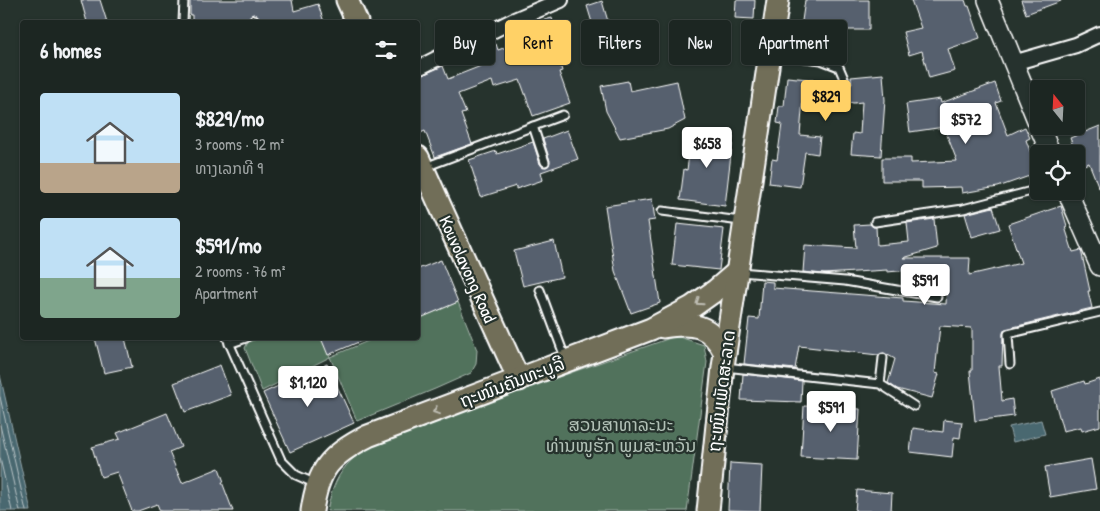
<!DOCTYPE html>
<meta charset="utf-8">
<style>
:root{--surface:#1c2622;--page:#252e2a;--text:#f1f3f6;--muted:#a0a5a5;--line:#3a4340;--accent:#ffd166}
body{margin:0;font-family:"Patrick Hand","Noto Sans Lao",sans-serif;background:var(--page);color:var(--text);height:100vh;display:flex;flex-direction:column;font-size:19px;white-space:nowrap}
*{box-sizing:border-box;margin:0}
p{font-size:16px;color:var(--muted)}
.icon{flex:none;width:28px;height:28px;fill:none;stroke:currentColor;stroke-width:2;stroke-linecap:round;stroke-linejoin:round}
.map{position:relative;flex:1;overflow:hidden}
.panel{position:absolute;left:20px;top:20px;width:400px;height:320px;display:flex;flex-direction:column;background:var(--surface);border-radius:5px;box-shadow:0 1px 4px #0004,0 0 0 1px var(--line)}
.panel>*{flex:none}
.banner{position:absolute;left:435px;top:20px;width:475px;height:45px;display:flex;gap:10px}
.needle{width:32px;rotate:342deg}
.controls{position:absolute;left:1030px;top:80px;display:grid;gap:10px}
.controls a{display:grid;place-items:center;width:55px;height:55px;border-radius:5px;background:var(--surface);box-shadow:0 1px 4px #0004,0 0 0 1px var(--line);font-size:25px}
.price{position:absolute;translate:-50% -42px;padding:0 11px;border-radius:5px;background:#fff;color:#222;font-size:16px;line-height:32px;filter:drop-shadow(0 1px 2px #0008)}
.price::after{content:'';position:absolute;left:50%;top:30px;width:15px;height:11px;margin-left:-8px;background:inherit;clip-path:polygon(0 0,100% 0,50% 100%)}
.price.current{background:var(--accent);color:#111}
ul{padding:0;list-style:none}
li{display:flex;align-items:center;gap:15px;height:125px;padding:0 20px}
li span{display:grid;place-items:center;flex:none;width:140px;height:100px;border-radius:5px;color:#555}
li>.icon{margin-inline-start:auto}
span .icon{width:60px;height:60px;fill:#fffc;stroke-width:1}
li b{font-size:21px}
h2{display:flex;justify-content:space-between;align-items:center;height:60px;padding:0 20px;font-size:21px}
.chip{padding:0 18px;border-radius:5px;background:var(--surface);box-shadow:0 1px 4px #0004,0 0 0 1px var(--line);font-size:18px;line-height:45px}
.chip.current{background:var(--accent);color:#111}
.map>svg:first-child{display:block}
.green{fill:#51725c;stroke:#a8b8ae}
.water{fill:#4a6870;stroke:#92a4a9}
.lines{fill:none;stroke-linecap:round;stroke-linejoin:round}
.shore{stroke:#b7c3c6;stroke-width:1}
.building{fill:#56616e;stroke:#fff}
.lane-casing{stroke:#fff;stroke-width:11}
.street-casing{stroke:#fff;stroke-width:18}
.secondary-casing{stroke:#fff;stroke-width:22}
.primary-casing{stroke:#fff;stroke-width:25}
.lane{stroke:#26332d;stroke-width:7}
.street{stroke:#26332d;stroke-width:14}
.secondary{stroke:#26332d;stroke-width:19}
.primary{stroke:#716e59;stroke-width:21}
.oneway{stroke:#bfbeb4}
.labels{text-anchor:middle;dominant-baseline:central;stroke-width:4.5;stroke-linejoin:round;paint-order:stroke}
.street-label{font-size:18px;fill:#fff;stroke:#26332d}
.park-label{font-size:18px;fill:#b1c0b6;stroke:#26332d}
</style>
<div class="map">
<svg width="1100" height="511" viewBox="0 0 1100 511">
<rect width="100%" height="100%" fill="#26332d"/>
<filter id="ink" filterUnits="userSpaceOnUse"><feTurbulence type="fractalNoise" baseFrequency=".02" numOctaves="2"/><feDisplacementMap in="SourceGraphic" scale="10" xChannelSelector="R" yChannelSelector="G"/><feConvolveMatrix kernelMatrix="1 2 1 2 8 2 1 2 1" color-interpolation-filters="sRGB"/></filter>
<g filter="url(#ink)">
<g class="green">
<path d="M458 302 477 350 476 364 471 373 435 389 357 421 330 357 262 391 245 348 248 342 260 338H321L330 357 375 338H418V319Z"/>
<path d="M676 336 704 345 707 362 687 511H327C336 464 356 452 398 433Z"/>
</g>
<g class="water">
<path d="M0 375 31 511H0Z"/>
<path d="M1041 420 1045 434 1013 442 1009 427Z"/>
</g>
<g class="lines">
<g class="shore">
<path d="M0 397 26 511"/>
<path d="M0 425 20 511"/>
<path d="M0 458 12 511"/>
</g>
</g>
<g class="building">
<path d="M81 0H100L107 22H87Z"/>
<path d="M190 0H292L294 11 318 4 324 22H259V17L254 14 250 16 249 22H192V15H190Z"/>
<path d="M736 0H755L754 19 735 18Z"/>
<path d="M805 0H869V30H837L834 54 798 49Z"/>
<path d="M911 0H965L967 6H969L980 38 948 49 955 71 929 78 922 51 909 55 903 32 921 28Z"/>
<path d="M1021 0H1061V1L1026 14Z"/>
<path d="M602 1 612 35 597 39 587 6Z"/>
<path d="M552 18 557 37 552 38 562 71 559 72 570 103 533 116 520 80 494 88 492 81 458 94 466 113 461 114 472 144 435 157 425 131 418 134V77L443 66 448 79 486 64 480 50 496 44 498 50 529 39 526 25Z"/>
<path d="M883 74 885 100 881 156 851 154 853 133 860 134 862 102 854 103 803 98 800 135 820 137 818 154 805 152 800 187 769 183 772 159 777 160 782 124 777 123 779 106H784L787 77 840 82 845 86 852 84 851 77Z"/>
<path d="M628 81 630 91 677 81 685 120 668 129 620 138 606 111 601 86Z"/>
<path d="M995 83 1001 101 996 103 1008 135 1025 127 1030 138 1026 140 1038 173 998 187 962 193 961 187 922 188V181H882V158H911V163L957 161 944 127 910 132 906 104 940 99 941 103Z"/>
<path d="M1100 126V188H1099L1089 163 1081 166 1070 138Z"/>
<path d="M567 130 578 159 541 172 543 180 516 189V186L481 197 469 160 496 151 497 154 533 142 540 164 546 167 549 165 550 161 543 139Z"/>
<path d="M692 132 733 137 725 206 680 200 684 169 687 170Z"/>
<path d="M652 199 655 220 648 221 660 303 631 313 615 271 605 206Z"/>
<path d="M1061 206 1067 226 1065 227 1073 252 1081 250 1090 291H1088L1092 308 1005 329 1003 334 1002 366H999L1002 401 1012 399 1014 416 975 421 970 371H972V328L940 326 935 373 939 374 932 398 897 389 888 383 895 359 884 353 878 355 799 346 795 369 744 364 749 318 759 319 762 281 773 282V288L903 298V301L946 304 947 280H910V270L887 272V270L824 274 803 272 805 245 856 248 854 225 870 224 873 227H876L877 245 909 242 907 223 934 219 937 248 903 258H970L969 275 1021 263 1008 224Z"/>
<path d="M993 207 1000 229 972 237 965 214Z"/>
<path d="M677 224 724 229 719 270 672 265Z"/>
<path d="M554 241 562 277 523 286 514 251Z"/>
<path d="M441 260 458 302 418 319V269Z"/>
<path d="M95 338H125L132 367 104 373Z"/>
<path d="M321 338H368L328 355Z"/>
<path d="M327 364 354 423 290 452 263 393Z"/>
<path d="M220 365 231 395 185 412 174 383Z"/>
<path d="M743 374 802 381 801 402 741 400Z"/>
<path d="M1100 379V426L1082 431 1081 427 1063 431 1052 391 1084 381 1085 384Z"/>
<path d="M804 406 860 409 857 460 801 457Z"/>
<path d="M167 413 181 447 169 452 182 483 219 468 224 482H222L233 511H160L157 504 138 511H132L117 472 101 477 92 447 120 439 117 433Z"/>
<path d="M944 420 962 422 960 438 954 437 952 457 910 452 913 428 943 432Z"/>
<path d="M1091 459 1096 489 1050 497 1045 467Z"/>
<path d="M730 463 762 465 760 511 728 510Z"/>
<path d="M857 490 892 493 891 511H855Z"/>
</g>
<g class="lines">
<g class="lane-casing">
<g id="lane">
<path d="M254 19V22"/>
<path d="M183 22 184 0"/>
<path d="M773 54 821 60 839 67 845 81"/>
<path d="M533 126 545 162"/>
<path d="M425 167 563 115"/>
<path d="M662 211 741 221"/>
<path d="M875 222 963 209 1039 189"/>
<path d="M740 272 845 281 937 297"/>
<path d="M540 290 566 360"/>
<path d="M227 338 281 460 296 475 316 484"/>
<path d="M229 344 246 338"/>
<path d="M1010 364 1008 334 1100 312"/>
<path d="M725 367 880 384 914 406"/>
<path d="M880 384 883 358"/>
</g>
</g>
<g class="street-casing">
<g id="street">
<path d="M1013 63 1076 45 1100 34"/>
<path d="M418 68 512 21 561 0"/>
</g>
</g>
<g class="secondary-casing">
<g id="secondary">
<path d="M988 0 1039 125"/>
<path d="M1039 126 1051 154"/>
<path d="M1067 191 1100 266"/>
</g>
</g>
<g class="primary-casing">
<g id="primary">
<path d="M347 0 357 22"/>
<path d="M418 157 519 380"/>
<path d="M663 327C692 322 711 324 725 353"/>
<path d="M312 511C318 469 330 455 368 436L651 329 692 307 716 290 737 272"/>
<path d="M708 511 723 367 778 0"/>
</g>
</g>
<use href="#lane" class="lane"/>
<use href="#street" class="street"/>
<use href="#secondary" class="secondary"/>
<use href="#primary" class="primary"/>
</g>
<defs><path id="oneway-chevron" d="M-2-3.5L2.5 0L-2 3.5" fill="none" stroke-width="1.6" stroke-linecap="round" stroke-linejoin="round" transform="scale(1.25)"/></defs>
<g class="oneway">
<use href="#oneway-chevron" transform="translate(699 302) rotate(145)"/>
<use href="#oneway-chevron" transform="translate(436 411) rotate(159)"/>
</g>
</g>
<g class="labels">
<g class="street-label">
<text transform="translate(468 269) rotate(66)">Kouvolavong Road</text>
<text transform="translate(512 382) rotate(-21)">ຖະໜົນຄັນທະບູລີ</text>
<text transform="translate(721 391) rotate(-83)">ຖະໜົນເພັດສະລາດ</text>
</g>
<g class="park-label">
<text x="621" y="424">ສວນສາທາລະນະ<tspan x="621" dy="21">ທ່ານໜູຮັກ ພູມສະຫວັນ</tspan></text>
</g>
</g>
</svg>
<div class="controls">
<a><svg class="needle" viewBox="-14 -14 28 28"><path d="M0-13l5 13h-10z" fill="#e53935"/><path d="M0 13l5-13h-10z" fill="#a0a5a5"/></svg></a>
<a><svg class="icon" aria-label="locate" viewBox="0 0 24 24"><circle cx="12" cy="12" r="6"/><path d="M12 2v4M12 18v4M2 12h4M18 12h4"/></svg></a>
</div>
<b class="price current" style="left:826px;top:122px">$829</b>
<b class="price" style="left:966px;top:145px">$572</b>
<b class="price" style="left:707px;top:169px">$658</b>
<b class="price" style="left:925px;top:306px">$591</b>
<b class="price" style="left:308px;top:408px">$1,120</b>
<b class="price" style="left:831px;top:433px">$591</b>
<div class="banner">
<a class="chip">Buy</a>
<a class="chip current">Rent</a>
<a class="chip">Filters</a>
<a class="chip">New</a>
<a class="chip">Apartment</a>
</div>
<section class="panel">
<h2>6 homes<svg class="icon" aria-label="filters" viewBox="0 0 24 24"><path d="M4 7h16M4 17h16"/><circle cx="9" cy="7" r="2"/><circle cx="15" cy="17" r="2"/></svg></h2>
<ul>
<li><span style="background:linear-gradient(#bfe0f5 70%,#b9a48a 0)"><svg class="icon" aria-label="home" viewBox="0 0 24 24"><path d="M3 11l9-7 9 7M6 9v11h12V9"/></svg></span><div><b>$829/mo</b><p>3 rooms · 92 m²</p><p>ທາງເລກທີ 9</p></div></li>
<li><span style="background:linear-gradient(#bfe0f5 60%,#7fa58c 0)"><svg class="icon" aria-label="home" viewBox="0 0 24 24"><path d="M3 11l9-7 9 7M6 9v11h12V9"/></svg></span><div><b>$591/mo</b><p>2 rooms · 76 m²</p><p>Apartment</p></div></li>
</ul>
</section>
</div>
